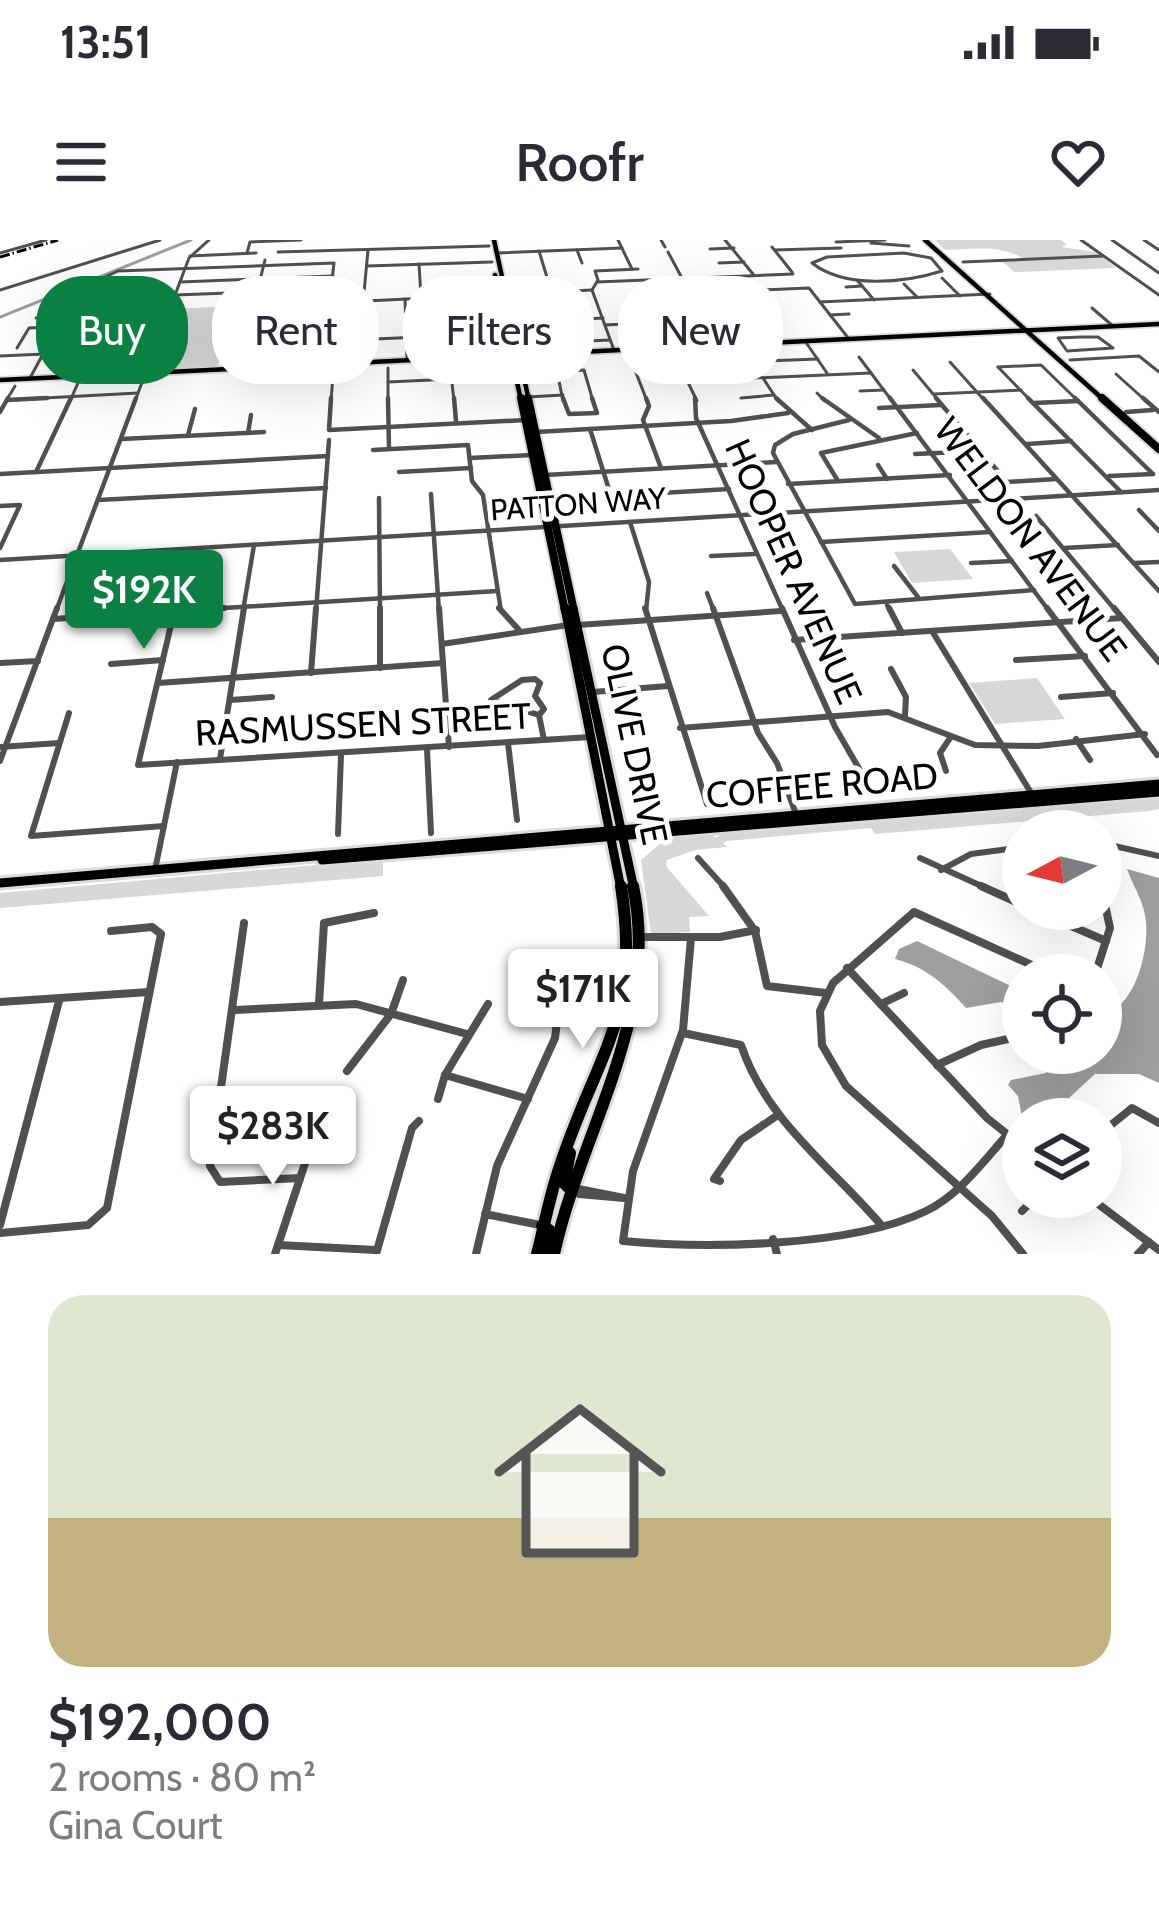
<!DOCTYPE html>
<meta charset="utf-8">
<style>
:root{--surface:#fff;--page:#f2f2f3;--text:#2b2b33;--muted:#7c7c81;--accent:#0b8043}
body{margin:0;font-family:Cabin,sans-serif;background:var(--page);color:var(--text);height:100vh;display:flex;flex-direction:column;font-size:45px;white-space:nowrap}
*{box-sizing:border-box;margin:0}
p{font-size:39px;color:var(--muted)}
.icon{flex:none;width:66px;height:66px;fill:none;stroke:currentColor;stroke-width:2;stroke-linecap:round;stroke-linejoin:round}
.map{position:relative;height:1014px;overflow:hidden}
.details{display:flex;flex-direction:column;background:var(--surface);flex:1}
.details>*{flex:none}
.banner{position:absolute;left:36px;top:36px;width:1089px;height:108px;display:flex;gap:24px}
.needle{width:78px;rotate:263deg}
.buttons{position:absolute;left:1002px;top:570px;display:grid;gap:24px}
.buttons a{display:grid;place-items:center;width:120px;height:120px;border-radius:50%;background:var(--surface);box-shadow:0 12px 48px #0002;font-size:60px}
.price{position:absolute;translate:-50% -102px;padding:0 27px;border-radius:12px;background:#fff;color:#222;font-size:39px;line-height:78px;filter:drop-shadow(0 3px 6px #0008)}
.price::after{content:'';position:absolute;left:50%;top:72px;width:36px;height:27px;margin-left:-18px;background:inherit;clip-path:polygon(0 0,100% 0,50% 100%)}
.price.active{background:var(--accent);color:#fff}
ul{padding:0;list-style:none}
li{display:grid;align-content:center;gap:24px;height:636px;padding:0 48px}
li span{display:grid;place-items:center;height:372px;border-radius:36px;color:#555}
li>.icon{margin-inline-start:auto}
span .icon{width:216px;height:216px;fill:#fffc;stroke-width:1}
li b{font-size:51px}
.chip{padding:0 42px;border-radius:48px;background:var(--surface);box-shadow:0 12px 48px #0002;font-size:42px;line-height:108px}
.chip.active{background:var(--accent);color:#fff}
.status{display:flex;justify-content:space-between;align-items:center;height:84px;padding:0 60px;background:var(--surface);direction:ltr}
.status svg{height:33px;fill:currentColor}
header{display:flex;justify-content:space-between;align-items:center;height:156px;padding:0 48px;background:var(--surface);font-size:54px;font-weight:600}
.map>svg:first-child{display:block}
.green{fill:#d7d7d7}
.water{fill:#9e9e9e}
.lines{fill:none;stroke-linecap:round;stroke-linejoin:round}
.canal{stroke:#9e9e9e;stroke-width:3}
.major-far3-casing{stroke:#dbdbdb;stroke-width:8}
.major-far2-casing{stroke:#dbdbdb;stroke-width:12}
.major-far1-casing{stroke:#dbdbdb;stroke-width:15}
.major-casing{stroke:#dbdbdb;stroke-width:18}
.minor-far3{stroke:#505050;stroke-width:3}
.minor-far2{stroke:#505050;stroke-width:4.5}
.minor-far1{stroke:#505050;stroke-width:6}
.minor{stroke:#505050;stroke-width:8}
.major-far3{stroke:#000;stroke-width:4.5}
.major-far2{stroke:#000;stroke-width:8}
.major-far1{stroke:#000;stroke-width:9}
.major{stroke:#000;stroke-width:12}
.rail{stroke:#000;stroke-width:3;stroke-dasharray:10 3 1.5 3;stroke-linecap:butt}
.labels{text-anchor:middle;dominant-baseline:central;stroke-width:10;stroke-linejoin:round;paint-order:stroke}
.far-street-label{font-size:30px;fill:#000;stroke:#fff}
.street-label{font-size:36px;fill:#000;stroke:#fff}
</style>
<div class="status"><b>13:51</b><svg viewBox="0 0 49 12"><path d="M0 12V9h3v3zM5 12V6h3v6zM10 12V3h3v9zM15 12V0h3v12zM26 1h20v11H26zM47 4h2v5h-2z"/></svg></div>
<header><svg class="icon" aria-label="menu" viewBox="0 0 24 24"><path d="M4 6h16M4 12h16M4 18h16"/></svg>Roofr<svg class="icon" aria-label="heart" viewBox="0 0 24 24"><path d="M12 20l-8-8c-3-5 5-10 8-4 3-6 11-1 8 4z"/></svg></header>
<div class="map">
<svg width="1159" height="1014" viewBox="0 0 1159 1014">
<rect width="100%" height="100%" fill="#fff"/>
<g class="green">
<path d="M935 0H1061L1067 5 1061 7 1095 12 1116 28 1014 32 1002 21 1024 19C1001 4 973 9 945 10Z"/>
<path d="M253 65 240 118 220 119 217 127 152 129 174 69Z"/>
<path d="M950 309 973 339 912 343 894 312Z"/>
<path d="M1037 438 1065 479 995 484 969 443Z"/>
<path d="M1159 555V569L1149 571 875 594 871 588 727 601 723 603 727 607 695 610 667 620 666 626 709 676 689 677 690 692 651 694 641 620 661 603 657 598 713 593 715 598 725 592Z"/>
<path d="M383 619V636L0 668V653Z"/>
</g>
<g class="water">
<path d="M1127 629 1159 638V843L1139 834H1095L1046 879 1023 882 1018 856 1008 845 1011 840 1046 833 1058 813H1101V775C1136 770 1151 706 1145 675 1142 658 1132 644 1127 629Z"/>
<path d="M917 701 1023 752V770L1001 762 966 768C944 744 928 728 895 719L899 709Z"/>
</g>
<g class="lines">
<path class="canal" d="M0 77 191 0"/>
<g class="major-far3-casing">
<g id="major-far3">
<path d="M494 0 529 161"/>
<path d="M925 0 1105 161"/>
<path d="M495 35 521 161"/>
<path d="M0 140 1159 84"/>
</g>
</g>
<g class="major-far2-casing">
<g id="major-far2">
<path d="M521 158 565 371"/>
<path d="M528 158 574 371"/>
<path d="M1102 158 1159 209"/>
</g>
</g>
<g class="major-far1-casing">
<g id="major-far1">
<path d="M565 368 621 649"/>
<path d="M573 368 634 649"/>
<path d="M322 620 1159 552"/>
<path d="M0 643 1159 544"/>
</g>
</g>
<g class="major-casing">
<g id="major">
<path d="M568 947 564 943 570 913"/>
<path d="M542 986 549 990 547 1014"/>
<path d="M537 1014C544 987 549 959 558 932 595 815 642 780 621 646"/>
<path d="M554 1014C581 890 661 776 633 646"/>
</g>
</g>
<g class="minor-far3">
<path d="M618 0 632 29"/>
<path d="M661 0 665 7"/>
<path d="M725 0 753 34"/>
<path d="M1081 0 1159 55"/>
<path d="M1112 0 1159 33"/>
<path d="M1144 0 1159 10"/>
<path d="M836 2 885 0"/>
<path d="M871 3 909 6"/>
<path d="M772 7 792 32"/>
<path d="M710 9 734 8"/>
<path d="M577 10 582 23"/>
<path d="M775 10 841 8"/>
<path d="M539 11 560 80"/>
<path d="M278 12 489 6"/>
<path d="M668 12 683 40"/>
<path d="M0 13 46 0"/>
<path d="M247 13 250 2 301 0"/>
<path d="M497 13 622 8"/>
<path d="M904 13 931 18 942 31C904 43 845 49 812 23L827 17Z"/>
<path d="M190 16 256 13"/>
<path d="M963 22 1103 16"/>
<path d="M719 23 744 22"/>
<path d="M419 24 421 57"/>
<path d="M367 26 492 22"/>
<path d="M942 38 960 56"/>
<path d="M857 40 874 60"/>
<path d="M180 42 333 36"/>
<path d="M597 42 793 34"/>
<path d="M904 44 917 57"/>
<path d="M846 47 862 46"/>
<path d="M0 50 160 0"/>
<path d="M726 51 755 98"/>
<path d="M673 54 809 48 849 99"/>
<path d="M635 55 647 83"/>
<path d="M256 56 265 20"/>
<path d="M405 59 407 120"/>
<path d="M366 61 592 50"/>
<path d="M820 62 990 54"/>
<path d="M680 67 734 65"/>
<path d="M1092 68 1113 86"/>
<path d="M456 75 460 112"/>
<path d="M830 75 849 74"/>
<path d="M36 78 83 76"/>
<path d="M700 80 731 139 871 133"/>
<path d="M537 81 543 103 610 100"/>
<path d="M512 83 603 78"/>
<path d="M605 85 742 78"/>
<path d="M1081 97H1098L1113 108 1067 111 1058 98Z"/>
<path d="M805 101 827 133"/>
<path d="M266 104 507 93"/>
<path d="M67 106 103 38 118 31 334 23 331 49 175 55"/>
<path d="M17 108 29 88 164 82"/>
<path d="M614 110 592 50 598 40 595 31 638 29"/>
<path d="M628 112 647 161"/>
<path d="M0 116 155 109"/>
<path d="M358 117 368 10"/>
<path d="M859 117 892 161"/>
<path d="M1070 120 1139 116 1159 132"/>
<path d="M263 121 274 65 317 63 310 124"/>
<path d="M765 121 818 119"/>
<path d="M950 122 985 161"/>
<path d="M450 125 454 161"/>
<path d="M121 127 128 110"/>
<path d="M998 127 1041 125 1078 161"/>
<path d="M998 127 1031 161"/>
<path d="M388 128V161"/>
<path d="M80 129 88 112"/>
<path d="M635 130 681 128 697 161"/>
<path d="M913 130 939 161"/>
<path d="M1116 134 1146 161"/>
<path d="M30 138 43 114"/>
<path d="M763 138 778 161"/>
<path d="M388 142 516 136"/>
<path d="M860 151 884 150"/>
<path d="M817 153 825 161"/>
<path d="M934 154 1021 150"/>
<path d="M528 157 563 155"/>
<path d="M741 158 774 155"/>
<path d="M7 160 138 153"/>
<path d="M6 161 15 146"/>
<path d="M70 161 78 143"/>
<path d="M135 161 189 18 209 0"/>
<path d="M331 161 334 123"/>
<path d="M563 161 557 131 584 130 593 161"/>
</g>
<g class="minor-far2">
<path d="M331 158 329 190 526 180"/>
<path d="M388 158 389 209"/>
<path d="M454 158 456 181"/>
<path d="M563 158 569 174 597 173 592 158"/>
<path d="M646 158 649 166 643 180 661 228"/>
<path d="M695 158 696 178 783 371"/>
<path d="M776 158 812 190"/>
<path d="M822 158 879 198"/>
<path d="M890 158 1049 371"/>
<path d="M936 158 1007 242 1056 239"/>
<path d="M983 158 1159 351"/>
<path d="M1028 158 1121 252"/>
<path d="M1075 158 1153 234"/>
<path d="M1143 158 1159 172"/>
<path d="M7 160 47 158"/>
<path d="M1034 163 1078 161"/>
<path d="M879 168 941 165"/>
<path d="M0 172 8 158"/>
<path d="M1126 172 1153 170"/>
<path d="M849 180 793 194 775 205 773 213 855 364 1034 350"/>
<path d="M590 189 611 256 729 249"/>
<path d="M536 192 731 181 788 173"/>
<path d="M248 193 251 175"/>
<path d="M188 195 195 169"/>
<path d="M121 199 264 192"/>
<path d="M1027 204 1071 201"/>
<path d="M373 210 468 205 472 241 483 255 501 371"/>
<path d="M915 214 981 211"/>
<path d="M470 218 532 215"/>
<path d="M878 225 887 239"/>
<path d="M36 232 71 158"/>
<path d="M399 232 471 228"/>
<path d="M0 234 328 216"/>
<path d="M545 235 777 222"/>
<path d="M1109 236 1153 234"/>
<path d="M838 241 821 213 917 193"/>
<path d="M788 244 950 235"/>
<path d="M431 254 439 371"/>
<path d="M379 258 380 371"/>
<path d="M98 260 326 248"/>
<path d="M0 266 20 265 0 308"/>
<path d="M1139 270 1159 291"/>
<path d="M1036 276 1116 371"/>
<path d="M630 282 649 342 646 371"/>
<path d="M821 302 990 292"/>
<path d="M1064 308 1118 305"/>
<path d="M711 316 755 314"/>
<path d="M0 320 1159 250"/>
<path d="M971 323 1012 321"/>
<path d="M1134 323 1159 322"/>
<path d="M894 326 918 357"/>
<path d="M707 353 714 371"/>
<path d="M887 365 890 371"/>
<path d="M56 371 136 158"/>
<path d="M174 371 189 309"/>
<path d="M176 371 497 351"/>
<path d="M243 371 254 305"/>
<path d="M316 371 329 200"/>
</g>
<g class="minor-far1">
<path d="M175 368 138 525 591 497"/>
<path d="M380 368V428"/>
<path d="M439 368 449 507"/>
<path d="M499 368 519 390"/>
<path d="M645 368 707 564"/>
<path d="M713 368 758 493 777 523 796 574"/>
<path d="M782 368 835 487 872 551"/>
<path d="M889 368 902 393"/>
<path d="M1047 368 1157 515"/>
<path d="M1114 368 1159 422"/>
<path d="M53 379 224 368"/>
<path d="M578 385 781 371"/>
<path d="M932 391 1033 556"/>
<path d="M794 400 1122 378"/>
<path d="M442 404 568 385"/>
<path d="M1016 420 1085 416"/>
<path d="M0 423 38 421"/>
<path d="M111 424 163 420"/>
<path d="M891 429 906 457 905 475"/>
<path d="M311 433 316 368"/>
<path d="M535 439 540 443 535 456 544 469 539 475 491 460 522 440Z"/>
<path d="M158 443 443 423"/>
<path d="M593 452 668 446"/>
<path d="M1061 457 1113 453"/>
<path d="M230 460 272 457"/>
<path d="M69 473 31 596 164 586"/>
<path d="M539 475 544 500"/>
<path d="M680 488 888 472 975 505 1038 506 1145 494"/>
<path d="M1076 499 1090 520"/>
<path d="M508 503 517 580"/>
<path d="M0 507 59 503"/>
<path d="M427 509 431 593"/>
<path d="M220 519 244 368"/>
<path d="M0 521 57 368"/>
<path d="M946 531 940 513 950 498"/>
<path d="M338 594 341 515"/>
<path d="M1101 603 1159 616"/>
<path d="M698 618 726 649"/>
<path d="M920 618 988 649"/>
<path d="M155 630 177 522"/>
<path d="M941 630 971 614 1023 607"/>
</g>
<g class="minor">
<path d="M723 646 755 691 767 746 826 753"/>
<path d="M981 646 1023 665"/>
<path d="M1032 669 1106 701"/>
<path d="M244 683 210 926 220 942 300 938"/>
<path d="M638 697H720L756 690"/>
<path d="M691 698 683 790 633 931 623 1001C705 1009 852 1007 926 971 959 955 983 922 1007 895"/>
<path d="M847 728 987 878 1023 907"/>
<path d="M1095 735 1110 688 1101 646"/>
<path d="M0 762 149 752"/>
<path d="M319 763 324 683 374 673"/>
<path d="M881 764 904 753"/>
<path d="M235 770 356 764 467 794"/>
<path d="M683 793 741 805C767 882 831 926 882 986"/>
<path d="M937 825 981 805 1008 799"/>
<path d="M347 831 391 774 403 740"/>
<path d="M445 835 528 859"/>
<path d="M438 859 445 835 488 764"/>
<path d="M1101 893 1132 868 1159 883"/>
<path d="M720 941 714 939 741 900 775 877"/>
<path d="M568 947 624 958 579 954Z"/>
<path d="M1089 957 1159 1010"/>
<path d="M1022 971 1036 957"/>
<path d="M485 974 540 985"/>
<path d="M0 985 59 761"/>
<path d="M0 993 88 985 107 968 161 694 152 687 111 691"/>
<path d="M773 999 777 1014"/>
<path d="M278 1005 376 1010"/>
<path d="M275 1014 316 890 314 882"/>
<path d="M376 1014 412 888 419 881"/>
<path d="M476 1014 497 926 555 798 557 782"/>
<path d="M1023 1014 992 976 846 846 822 805 820 771 833 743 914 672 1054 735"/>
<path d="M1138 1014 1149 1002"/>
</g>
<use href="#major-far3" class="major-far3"/>
<use href="#major-far2" class="major-far2"/>
<use href="#major-far1" class="major-far1"/>
<use href="#major" class="major"/>
<path class="rail" d="M0 17 58 0"/>
</g>
<g class="labels">
<g class="far-street-label">
<text transform="translate(578 264) rotate(-4)">PATTON WAY</text>
</g>
<g class="street-label">
<text transform="translate(1031 299) rotate(53)">WELDON AVENUE</text>
<text transform="translate(794 331) rotate(66)">HOOPER AVENUE</text>
<text transform="translate(363 484) rotate(-3)">RASMUSSEN STREET</text>
<text transform="translate(635 504) rotate(78)">OLIVE DRIVE</text>
<text transform="translate(822 545) rotate(-5)">COFFEE ROAD</text>
</g>
</g>
</svg>
<div class="buttons">
<a><svg class="needle" viewBox="-14 -14 28 28"><path d="M0-13l5 13h-10z" fill="#e53935"/><path d="M0 13l5-13h-10z" fill="#7c7c81"/></svg></a>
<a><svg class="icon" aria-label="locate" viewBox="0 0 24 24"><circle cx="12" cy="12" r="6"/><path d="M12 2v4M12 18v4M2 12h4M18 12h4"/></svg></a>
<a><svg class="icon" aria-label="layers" viewBox="0 0 24 24"><path d="M12 4l9 5-9 5-9-5zM3 14l9 5 9-5"/></svg></a>
</div>
<b class="price active" style="left:144px;top:412px">$192K</b>
<b class="price" style="left:583px;top:811px">$171K</b>
<b class="price" style="left:273px;top:948px">$283K</b>
<div class="banner">
<a class="chip active">Buy</a>
<a class="chip">Rent</a>
<a class="chip">Filters</a>
<a class="chip">New</a>
</div>
</div>
<section class="details">
<ul>
<li><span style="background:linear-gradient(#dfe7d0 60%,#c2b280 0)"><svg class="icon" aria-label="home" viewBox="0 0 24 24"><path d="M3 11l9-7 9 7M6 9v11h12V9"/></svg></span><div><b>$192,000</b><p>2 rooms · 80 m²</p><p>Gina Court</p></div></li>
</ul>
</section>
